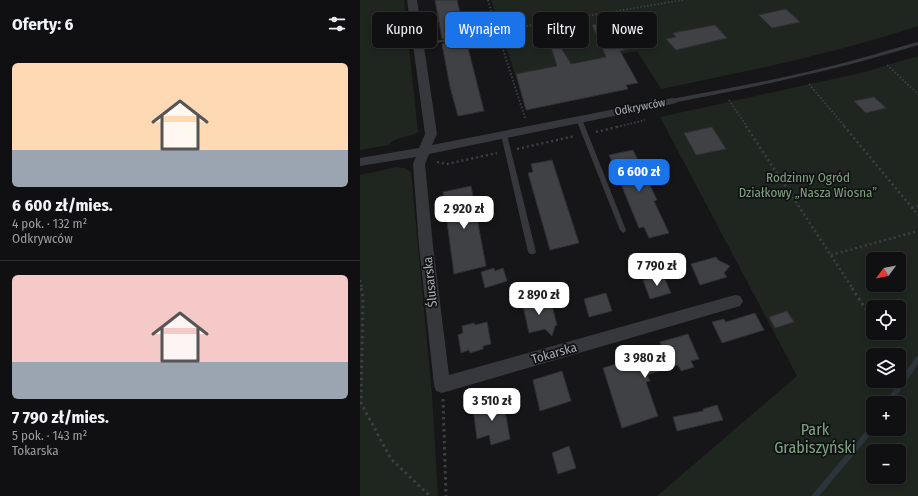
<!DOCTYPE html>
<html lang="pl">
<meta charset="utf-8">
<style>
:root{--surface:#101012;--page:#19191b;--text:#f1f3f6;--muted:#9c9d9f;--line:#303032;--accent:#1a73e8}
body{margin:0;font-family:"Fira Sans Condensed",sans-serif;background:var(--page);color:var(--text);height:100vh;display:flex;flex-direction:column;font-size:15px;white-space:nowrap}
*{box-sizing:border-box;margin:0}
p{font-size:13px;color:var(--muted)}
.icon{flex:none;width:22px;height:22px;fill:none;stroke:currentColor;stroke-width:2;stroke-linecap:round;stroke-linejoin:round}
.map{position:relative;flex:1;overflow:hidden}
.details{display:flex;flex-direction:column;background:var(--surface);width:360px}
.details>*{flex:none}
.top-card{position:absolute;left:12px;top:12px;width:380px;height:36px;display:flex;gap:8px}
.needle{width:26px;rotate:238deg}
.tools{position:absolute;left:506px;top:252px;display:grid;gap:8px}
.tools a{display:grid;place-items:center;width:40px;height:40px;border-radius:6px;background:var(--surface);box-shadow:0 2px 6px #0003,0 0 0 1px var(--line);font-size:20px}
.price{position:absolute;translate:-50% -34px;padding:0 9px;border-radius:8px;background:#fff;color:#222;font-size:13px;line-height:26px;filter:drop-shadow(0 1px 2px #0008)}
.price::after{content:'';position:absolute;left:50%;top:24px;width:12px;height:9px;margin-left:-6px;background:inherit;clip-path:polygon(0 0,100% 0,50% 100%)}
.price.current{background:var(--accent);color:#fff}
ul{padding:0;list-style:none}
li{display:grid;align-content:center;gap:8px;height:212px;padding:0 12px}
li+li{border-top:1px solid var(--line)}
li span{display:grid;place-items:center;height:124px;border-radius:6px;color:#555}
li>.icon{margin-inline-start:auto}
span .icon{width:72px;height:72px;fill:#fffc;stroke-width:1}
li b{font-size:17px}
h2{display:flex;justify-content:space-between;align-items:center;height:48px;padding:0 12px;font-size:17px}
.tag{padding:0 14px;border-radius:6px;background:var(--surface);box-shadow:0 2px 6px #0003,0 0 0 1px var(--line);font-size:14px;line-height:36px}
.tag.current{background:var(--accent);color:#fff}
main{display:flex;flex:1;min-height:0}
.map>svg:first-child{display:block}
.green{fill:#1e261f;fill-rule:evenodd}
.lines{fill:none;stroke-linecap:round;stroke-linejoin:round}
.stream{fill:#2c353c;fill-rule:evenodd}
.building{fill:#404145;stroke:#303034}
.path-far2{stroke:#3d3f44;stroke-width:2;stroke-dasharray:1.5 2;stroke-linecap:butt}
.path-far1{stroke:#3d3f44;stroke-width:2.5;stroke-dasharray:2 3;stroke-linecap:butt}
.path{stroke:#3d3f44;stroke-width:3;stroke-dasharray:2.5 3.5;stroke-linecap:butt}
.service{fill:#37383d;fill-rule:evenodd}
.minor{fill:#37383d;fill-rule:evenodd}
.labels{text-anchor:middle;dominant-baseline:central;stroke-width:3.5;stroke-linejoin:round;paint-order:stroke}
.far-street-label{font-size:11px;fill:#a8adb8;stroke:#111113}
.park-label{font-size:13px;fill:#7fa381;stroke:#111113}
.street-label{font-size:13px;fill:#a8adb8;stroke:#111113}
.near-park-label{font-size:16px;fill:#7fa381;stroke:#111113}
</style>
<main>
<section class="details">
<h2>Oferty: 6<svg class="icon" aria-label="filters" viewBox="0 0 24 24"><path d="M4 7h16M4 17h16"/><circle cx="9" cy="7" r="2"/><circle cx="15" cy="17" r="2"/></svg></h2>
<ul>
<li><span style="background:linear-gradient(#ffd9b3 70%,#9aa5b1 0)"><svg class="icon" aria-label="home" viewBox="0 0 24 24"><path d="M3 11l9-7 9 7M6 9v11h12V9"/></svg></span><div><b>6 600 zł/mies.</b><p>4 pok. · 132 m²</p><p>Odkrywców</p></div></li>
<li><span style="background:linear-gradient(#f6c9c9 70%,#9aa5b1 0)"><svg class="icon" aria-label="home" viewBox="0 0 24 24"><path d="M3 11l9-7 9 7M6 9v11h12V9"/></svg></span><div><b>7 790 zł/mies.</b><p>5 pok. · 143 m²</p><p>Tokarska</p></div></li>
</ul>
</section>
<div class="map">
<svg width="558" height="496" viewBox="0 0 558 496">
<rect width="100%" height="100%" fill="#161618"/>
<g class="green">
<path d="M0 0H44L58 132C49 138 35 136 29 145L0 150Z"/>
<path d="M131 0H558V26C474 54 387 71 301 89L277 51 155 74Z"/>
<path d="M558 56V496H297L437 376 300 117 505 72ZM513 259H539V285H513ZM513 307H539V333H513ZM513 355H539V381H513ZM513 403H539V429H513ZM513 451H539V477H513Z"/>
<path d="M36 167 44 168 51 172 72 395 78 496H0V175Z"/>
</g>
<g class="lines">
<g class="stream">
<path d="M558 356V364L532 403H525L556 357Z"/>
<path d="M513 422V429H514L506 440 459 496H452L453 494 502 436 511 423Z"/>
</g>
</g>
<g class="building">
<path d="M75 0H97L105 35 82 39Z"/>
<path d="M426 9 440 22 412 28 399 15Z"/>
<path d="M257 21 273 48 260 51 278 83 266 85 268 89 166 110 156 74 197 66 187 34 191 32 211 64 246 57 232 25Z"/>
<path d="M355 25 367 38 316 50 306 39 316 37 313 33Z"/>
<path d="M106 40 124 111 98 116 90 87 82 44Z"/>
<path d="M514 97 526 108 506 113 494 101Z"/>
<path d="M352 127 366 149 336 155 324 133Z"/>
<path d="M273 150 297 200 294 201 309 233 289 238 284 227 279 228 249 155Z"/>
<path d="M192 160 219 243 190 250 168 173 173 172 171 164Z"/>
<path d="M111 186 126 266 94 274 83 192Z"/>
<path d="M356 257 358 260 370 266 364 273 367 277 340 285 331 264Z"/>
<path d="M134 268 135 271 143 268 147 281 125 288 121 272Z"/>
<path d="M303 275 311 293 290 299 283 280Z"/>
<path d="M246 293 252 311 229 317 224 299Z"/>
<path d="M175 298 177 306 191 302 197 325 195 326 192 336 185 329 169 333 162 301Z"/>
<path d="M427 311 434 322 415 328 409 317Z"/>
<path d="M395 313 404 330 362 343 352 322 364 319 366 322Z"/>
<path d="M127 322 131 344 123 346V349L110 353 109 350 101 353 98 335 103 333 102 326 114 323 115 325Z"/>
<path d="M328 334 339 359 331 361 334 367 321 371 318 365 287 375 290 381 286 382 298 416 262 428 243 368 303 350 300 342Z"/>
<path d="M202 371 211 401 180 411 173 380Z"/>
<path d="M143 399 150 439 131 445 129 435 117 439 113 408Z"/>
<path d="M357 405 363 420 317 431 313 417 343 411V409Z"/>
<path d="M209 446 216 468 198 474 192 453Z"/>
</g>
<g class="lines">
<g class="path-far2">
<path d="M128 0 135 24"/>
<path d="M149 29 323 0"/>
<path d="M140 40 165 118"/>
<path d="M527 65 558 94"/>
<path d="M449 84 485 127"/>
<path d="M369 100 387 127"/>
<path d="M257 127 285 120"/>
</g>
<g class="path-far1">
<path d="M386 126 493 289"/>
<path d="M484 126 558 215"/>
<path d="M236 132 261 126"/>
<path d="M157 149 215 136"/>
<path d="M77 162 87 164 137 153"/>
<path d="M552 208 558 206"/>
<path d="M471 255 558 231"/>
<path d="M0 280 2 289"/>
</g>
<g class="path">
<path d="M1 288 3 297 1 403 31 459 70 496"/>
<path d="M492 288 513 320"/>
<path d="M83 399 86 496"/>
</g>
<g class="service">
<path d="M141 30 143 31V32L58 46 56 45 58 44Z"/>
<path d="M558 42V45C477 70 395 87 312 103L309 101 312 99C364 89 416 80 467 67 498 60 528 50 558 42Z"/>
<path d="M219 117 222 119 266 230 265 232 263 233 260 230 216 119Z"/>
<path d="M144 133 147 135 176 252 174 254H170L168 252 141 135Z"/>
</g>
<path class="minor" d="M47 0H57L77 134 72 145 312 98 316 99 318 101 316 103 312 104 69 154 65 164 73 246 89 375 375 295 380 296 383 301 380 306 82 393 76 391 74 385 59 246 53 164 56 157 0 166V158L59 148 65 134Z"/>
</g>
<g class="labels">
<g class="far-street-label">
<text transform="translate(280 107) rotate(-11)">Odkrywców</text>
</g>
<g class="park-label">
<text x="448" y="177">Rodzinny Ogród<tspan x="448" dy="15">Działkowy „Nasza Wiosna”</tspan></text>
</g>
<g class="street-label">
<text transform="translate(70 282) rotate(-96)">Ślusarska</text>
<text transform="translate(194 353) rotate(-16)">Tokarska</text>
</g>
<g class="near-park-label">
<text x="455" y="429">Park<tspan x="455" dy="18">Grabiszyński</tspan></text>
</g>
</g>
</svg>
<div class="tools">
<a><svg class="needle" viewBox="-14 -14 28 28"><path d="M0-13l5 13h-10z" fill="#e53935"/><path d="M0 13l5-13h-10z" fill="#9c9d9f"/></svg></a>
<a><svg class="icon" aria-label="locate" viewBox="0 0 24 24"><circle cx="12" cy="12" r="6"/><path d="M12 2v4M12 18v4M2 12h4M18 12h4"/></svg></a>
<a><svg class="icon" aria-label="layers" viewBox="0 0 24 24"><path d="M12 4l9 5-9 5-9-5zM3 14l9 5 9-5"/></svg></a>
<a>+</a>
<a>−</a>
</div>
<b class="price current" style="left:279px;top:193px">6 600 zł</b>
<b class="price" style="left:104px;top:230px">2 920 zł</b>
<b class="price" style="left:297px;top:287px">7 790 zł</b>
<b class="price" style="left:179px;top:316px">2 890 zł</b>
<b class="price" style="left:285px;top:379px">3 980 zł</b>
<b class="price" style="left:132px;top:422px">3 510 zł</b>
<div class="top-card">
<a class="tag">Kupno</a>
<a class="tag current">Wynajem</a>
<a class="tag">Filtry</a>
<a class="tag">Nowe</a>
</div>
</div>
</main>
